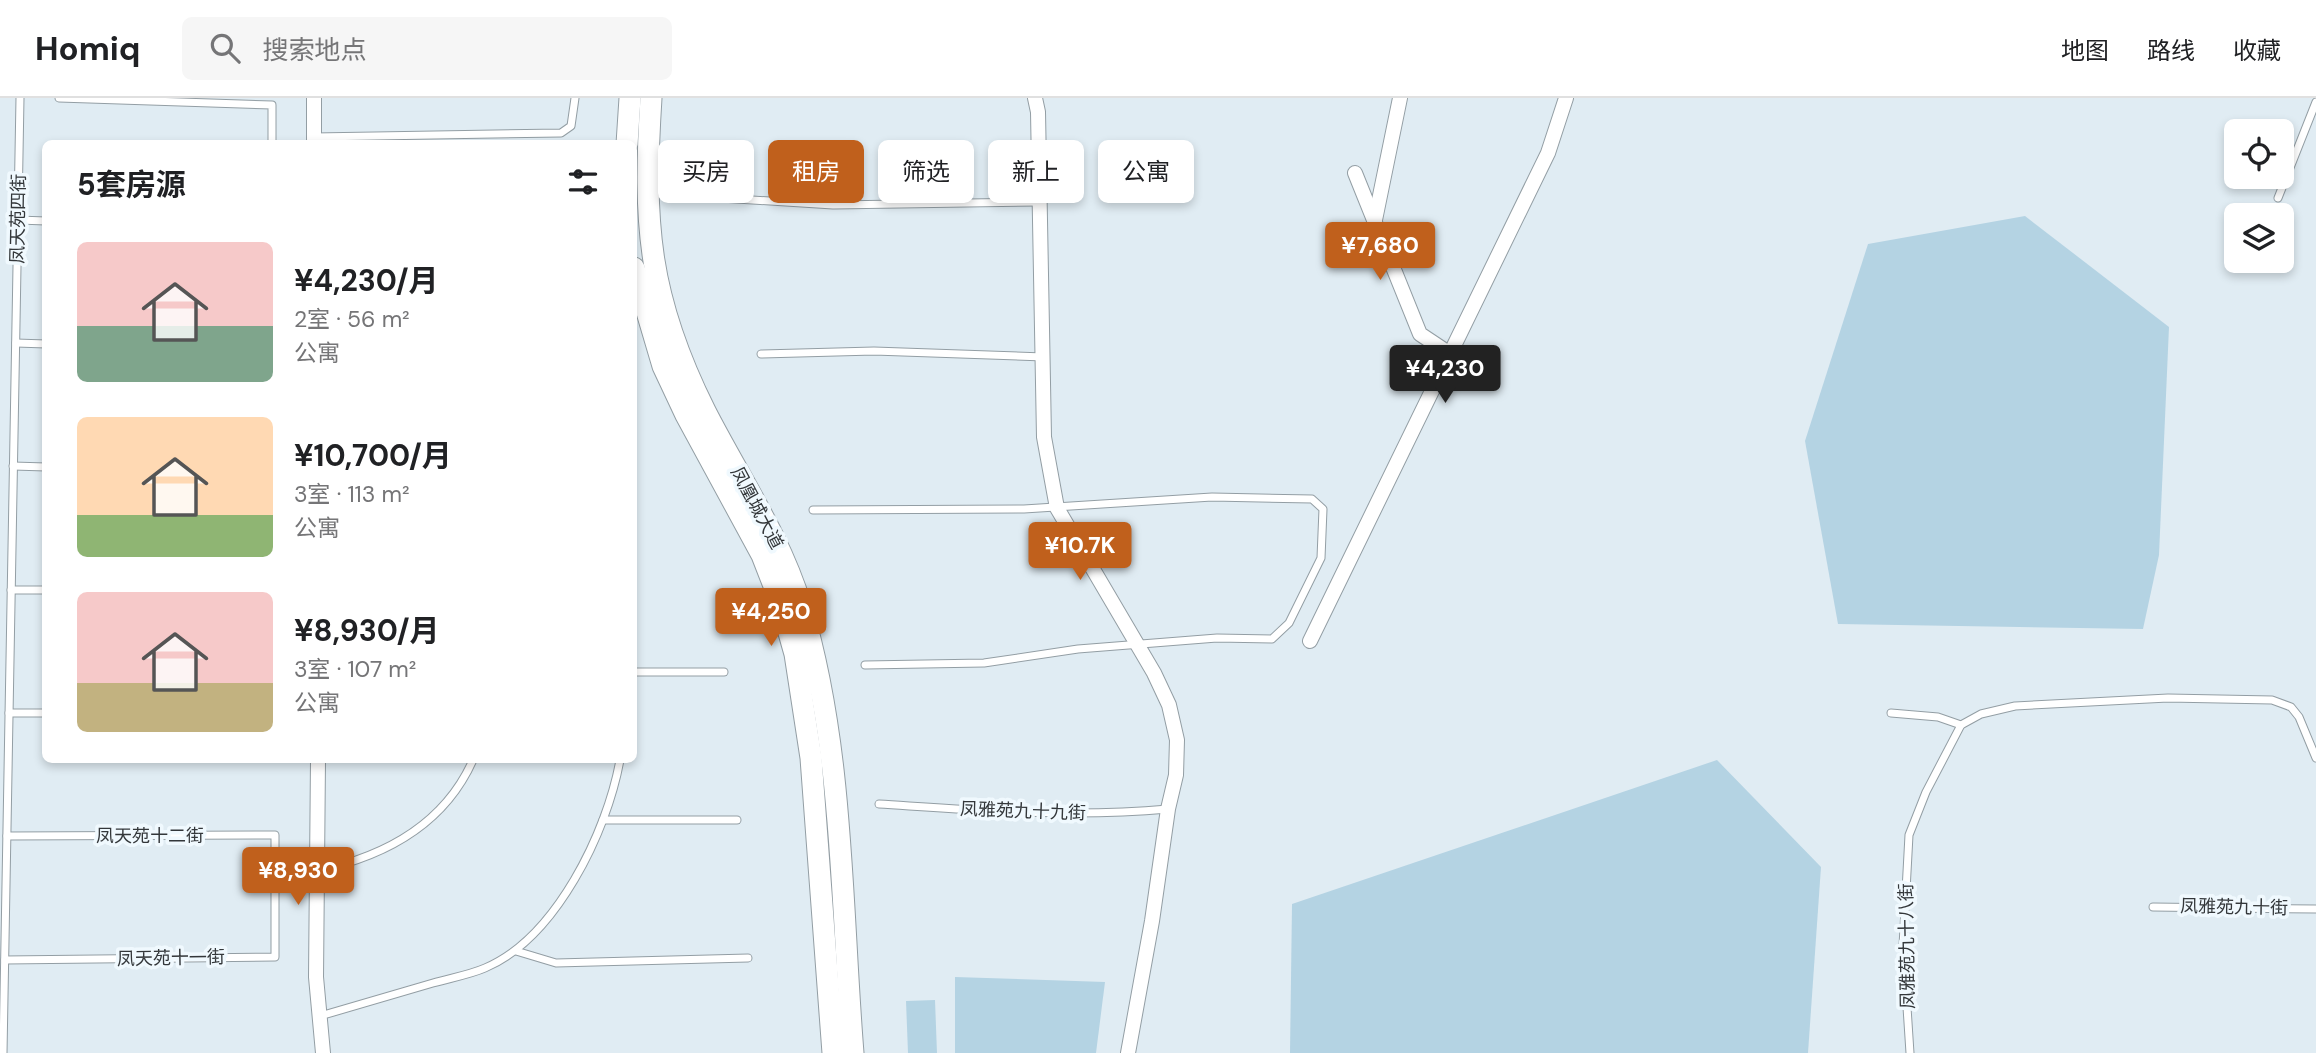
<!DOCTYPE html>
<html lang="zh">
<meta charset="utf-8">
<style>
:root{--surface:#fff;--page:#f6f6f6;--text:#202124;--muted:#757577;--line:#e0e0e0;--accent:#c0601c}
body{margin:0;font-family:"DM Sans","Noto Sans SC",sans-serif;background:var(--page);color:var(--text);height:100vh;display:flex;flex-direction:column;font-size:26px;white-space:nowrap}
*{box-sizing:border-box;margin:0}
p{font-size:23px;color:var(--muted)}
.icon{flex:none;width:38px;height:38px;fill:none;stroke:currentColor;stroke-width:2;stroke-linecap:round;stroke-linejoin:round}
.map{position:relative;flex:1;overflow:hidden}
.drawer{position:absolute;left:42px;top:42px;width:595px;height:623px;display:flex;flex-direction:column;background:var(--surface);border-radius:10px;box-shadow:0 4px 10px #0003}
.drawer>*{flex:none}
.hud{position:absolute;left:658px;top:42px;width:665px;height:63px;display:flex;gap:14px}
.fabs{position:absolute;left:2224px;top:21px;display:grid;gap:14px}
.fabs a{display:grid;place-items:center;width:70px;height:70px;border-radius:10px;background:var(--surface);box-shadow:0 4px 10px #0003;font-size:35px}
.price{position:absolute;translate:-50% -60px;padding:0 16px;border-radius:7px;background:var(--accent);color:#fff;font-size:23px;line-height:46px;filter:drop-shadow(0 2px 4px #0008)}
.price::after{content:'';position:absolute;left:50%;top:42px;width:21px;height:16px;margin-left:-10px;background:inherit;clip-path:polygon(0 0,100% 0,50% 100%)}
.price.on{background:#222;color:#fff}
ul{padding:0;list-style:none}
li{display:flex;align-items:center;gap:21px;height:175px;padding:0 35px}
li span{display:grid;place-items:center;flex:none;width:196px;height:140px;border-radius:10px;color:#555}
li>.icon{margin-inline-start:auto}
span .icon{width:84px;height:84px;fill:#fffc;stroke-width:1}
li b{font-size:30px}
h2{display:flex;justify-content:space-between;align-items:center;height:84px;padding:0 35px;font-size:30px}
.pill{padding:0 24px;border-radius:10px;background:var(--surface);box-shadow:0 4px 10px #0003;font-size:24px;line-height:63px}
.pill.on{background:var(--accent);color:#fff}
header{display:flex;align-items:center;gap:42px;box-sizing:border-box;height:98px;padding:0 35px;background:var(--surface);border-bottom:2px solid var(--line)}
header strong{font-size:33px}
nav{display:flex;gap:38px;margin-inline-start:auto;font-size:24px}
.search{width:490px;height:63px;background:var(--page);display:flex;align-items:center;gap:18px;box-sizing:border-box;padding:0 24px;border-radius:10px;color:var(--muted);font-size:26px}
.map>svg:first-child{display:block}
.green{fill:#b4d3e3}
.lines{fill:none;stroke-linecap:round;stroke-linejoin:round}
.service-casing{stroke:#939ea4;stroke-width:9}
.minor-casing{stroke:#939ea4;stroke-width:16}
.secondary-casing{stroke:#939ea4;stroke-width:23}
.service{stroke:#fff;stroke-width:7}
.minor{stroke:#fff;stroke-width:14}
.secondary{stroke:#fff;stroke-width:21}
.labels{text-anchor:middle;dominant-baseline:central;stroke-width:7;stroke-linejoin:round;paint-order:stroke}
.street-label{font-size:18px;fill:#33373a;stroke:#f0f9fe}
</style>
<header>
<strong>Homiq</strong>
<div class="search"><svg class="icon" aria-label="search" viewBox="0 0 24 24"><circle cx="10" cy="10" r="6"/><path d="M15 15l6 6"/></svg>搜索地点</div>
<nav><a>地图</a><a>路线</a><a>收藏</a></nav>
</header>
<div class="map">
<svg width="2316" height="955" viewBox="0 0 2316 955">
<rect width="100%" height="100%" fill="#e0ecf3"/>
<g class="green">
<path d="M2025 118 2169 229 2159 457 2143 531 1838 526 1805 343 1868 146Z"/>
<path d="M1717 662 1821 769 1808 955H1290L1292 806Z"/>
<path d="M955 879 1105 884 1096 955H955Z"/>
<path d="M935 902 937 955H908L906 903Z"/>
</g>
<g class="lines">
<g class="service-casing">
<g id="service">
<path d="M59 0 272 7V46"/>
<path d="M314 39 561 35 571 28 575 0"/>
<path d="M705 99 833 107 1039 104"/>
<path d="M2278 100 2316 4"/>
<path d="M18 122 46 123"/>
<path d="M16 245 46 246"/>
<path d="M761 256 874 253 1044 259"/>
<path d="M13 368 46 369"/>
<path d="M813 412 1024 411 1212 399 1312 401 1323 411 1321 460 1289 525 1272 541 1217 540 1078 551 984 565 865 567"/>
<path d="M11 492H46"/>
<path d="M634 574H724"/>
<path d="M9 615H46"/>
<path d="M1891 615 1938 619 1961 627"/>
<path d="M879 706C975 712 1071 720 1168 711"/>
<path d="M603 722H737"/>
<path d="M316 773C383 759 444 727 473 662"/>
<path d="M2153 809 2316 811"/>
<path d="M516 853 556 865 748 860"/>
<path d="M5 862 275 859V737L7 738"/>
<path d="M320 918C358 907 396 896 433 885 450 880 469 877 485 870 556 840 607 734 620 662"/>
<path d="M3 955 20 0"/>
<path d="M1910 955 1903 848 1909 737 1926 694 1961 627 1981 616 2015 608 2168 600 2272 602 2291 609 2299 619 2316 660"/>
</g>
</g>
<g class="minor-casing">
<g id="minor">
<path d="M1035 0 1038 14 1044 339 1057 410 1154 575 1169 607 1177 642 1176 677 1168 711 1152 823 1128 955"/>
<path d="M314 46V0"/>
<path d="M1355 75 1420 236 1450 256"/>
<path d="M1375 122 1400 0"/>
<path d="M1310 543 1548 55 1566 0"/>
<path d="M318 662 316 879 323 955"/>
</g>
</g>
<g class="secondary-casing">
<g id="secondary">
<path d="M651 0C643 125 648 199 705 313 738 378 780 438 801 508 844 651 841 807 853 955"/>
<path d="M627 46 630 0"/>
<path d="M634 170 663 268 686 317 762 457 780 503 795 556 811 660 833 955"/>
</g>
</g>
<use href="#service" class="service"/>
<use href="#minor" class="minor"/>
<use href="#secondary" class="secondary"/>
</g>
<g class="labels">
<g class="street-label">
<text transform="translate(18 121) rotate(-89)">凤天苑四街</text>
<text transform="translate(757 410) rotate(62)">凤凰城大道</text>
<text transform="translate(1023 713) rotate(2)">凤雅苑九十九街</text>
<text x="150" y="738">凤天苑十二街</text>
<text transform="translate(2234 809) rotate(1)">凤雅苑九十街</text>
<text transform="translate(1907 848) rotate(-91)">凤雅苑九十八街</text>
<text transform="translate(171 860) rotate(-1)">凤天苑十一街</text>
</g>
</g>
</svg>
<div class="fabs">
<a><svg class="icon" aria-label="locate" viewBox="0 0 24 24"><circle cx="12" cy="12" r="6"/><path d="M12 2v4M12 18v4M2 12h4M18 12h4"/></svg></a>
<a><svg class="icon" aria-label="layers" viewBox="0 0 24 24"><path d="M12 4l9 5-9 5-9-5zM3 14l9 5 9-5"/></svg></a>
</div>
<b class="price" style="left:1380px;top:184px">¥7,680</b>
<b class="price on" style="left:1445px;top:307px">¥4,230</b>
<b class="price" style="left:1080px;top:484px">¥10.7K</b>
<b class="price" style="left:771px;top:550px">¥4,250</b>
<b class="price" style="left:298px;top:809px">¥8,930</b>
<div class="hud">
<a class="pill">买房</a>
<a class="pill on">租房</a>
<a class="pill">筛选</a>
<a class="pill">新上</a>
<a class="pill">公寓</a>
</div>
<section class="drawer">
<h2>5套房源<svg class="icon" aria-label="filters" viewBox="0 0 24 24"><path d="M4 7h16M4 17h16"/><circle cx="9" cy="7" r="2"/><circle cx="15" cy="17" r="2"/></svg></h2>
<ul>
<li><span style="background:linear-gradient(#f6c9c9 60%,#7fa58c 0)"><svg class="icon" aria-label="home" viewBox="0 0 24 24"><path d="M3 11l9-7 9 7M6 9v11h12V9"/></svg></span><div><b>¥4,230/月</b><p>2室 · 56 m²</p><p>公寓</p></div></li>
<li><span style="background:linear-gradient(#ffd9b3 70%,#8fb573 0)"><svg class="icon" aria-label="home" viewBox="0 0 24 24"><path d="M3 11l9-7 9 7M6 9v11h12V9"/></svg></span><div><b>¥10,700/月</b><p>3室 · 113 m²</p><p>公寓</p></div></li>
<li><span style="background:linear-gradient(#f6c9c9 65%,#c2b280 0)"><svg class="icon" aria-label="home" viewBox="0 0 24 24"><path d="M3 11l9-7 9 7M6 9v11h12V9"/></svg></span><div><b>¥8,930/月</b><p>3室 · 107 m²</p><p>公寓</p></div></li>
</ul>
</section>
</div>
